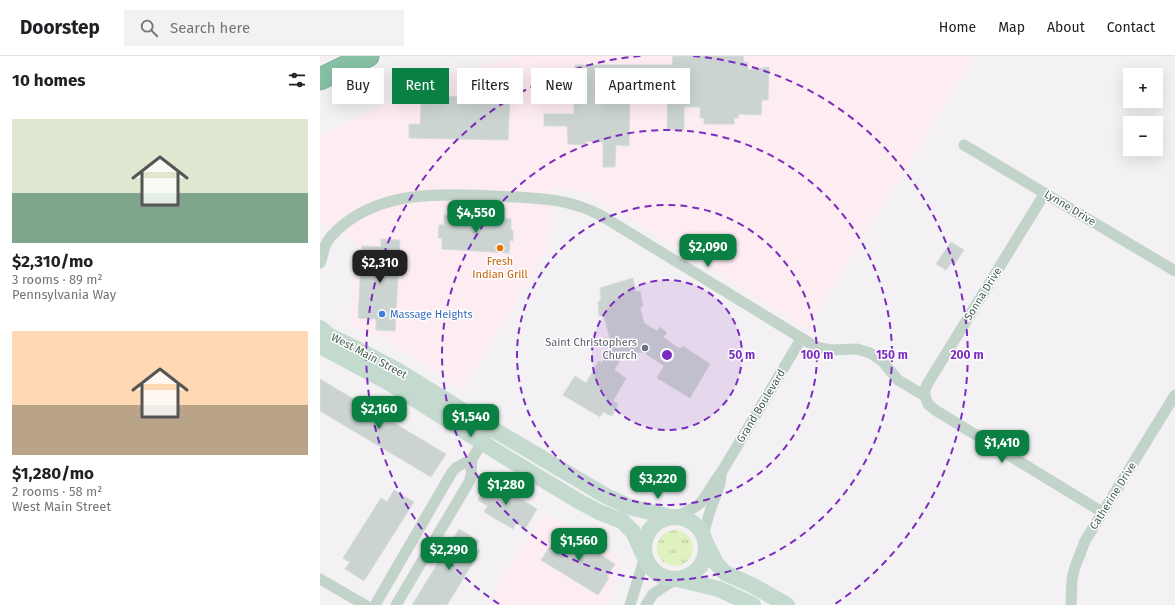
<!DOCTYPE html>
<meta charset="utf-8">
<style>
:root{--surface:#fff;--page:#f2f2f2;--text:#202124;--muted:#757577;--line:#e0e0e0;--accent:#0b8043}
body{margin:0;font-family:"Fira Sans",sans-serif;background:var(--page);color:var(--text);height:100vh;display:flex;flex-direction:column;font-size:15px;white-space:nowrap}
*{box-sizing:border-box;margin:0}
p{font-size:13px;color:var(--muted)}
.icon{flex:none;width:22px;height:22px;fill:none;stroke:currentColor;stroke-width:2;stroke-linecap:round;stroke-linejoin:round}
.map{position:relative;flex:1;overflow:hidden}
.panel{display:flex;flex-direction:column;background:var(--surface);width:320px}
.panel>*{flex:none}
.top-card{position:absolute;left:12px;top:12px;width:380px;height:36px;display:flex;gap:8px}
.fabs{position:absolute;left:803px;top:12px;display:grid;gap:8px}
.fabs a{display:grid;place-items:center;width:40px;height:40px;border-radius:0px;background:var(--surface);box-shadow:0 4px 16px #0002;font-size:20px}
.price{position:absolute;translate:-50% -34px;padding:0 9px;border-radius:8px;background:var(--accent);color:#fff;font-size:13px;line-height:26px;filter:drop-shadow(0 1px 2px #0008)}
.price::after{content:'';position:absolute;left:50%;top:24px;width:12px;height:9px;margin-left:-6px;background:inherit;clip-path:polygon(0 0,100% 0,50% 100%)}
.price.active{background:#222;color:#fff}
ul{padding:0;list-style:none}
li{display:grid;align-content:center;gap:8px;height:212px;padding:0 12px}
li span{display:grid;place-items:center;height:124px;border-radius:0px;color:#555}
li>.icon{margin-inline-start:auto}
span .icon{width:72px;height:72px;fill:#fffc;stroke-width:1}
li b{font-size:17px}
h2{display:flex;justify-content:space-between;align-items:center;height:48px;padding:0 12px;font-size:17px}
.chip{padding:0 14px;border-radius:0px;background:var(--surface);box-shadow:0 4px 16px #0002;font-size:14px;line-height:36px}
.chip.active{background:var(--accent);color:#fff}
header{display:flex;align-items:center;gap:24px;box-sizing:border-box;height:56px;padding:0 20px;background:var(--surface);border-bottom:1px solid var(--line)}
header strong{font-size:19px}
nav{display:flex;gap:22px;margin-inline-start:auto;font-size:14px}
.search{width:280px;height:36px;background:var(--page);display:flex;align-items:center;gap:10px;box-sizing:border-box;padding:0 14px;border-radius:0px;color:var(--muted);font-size:15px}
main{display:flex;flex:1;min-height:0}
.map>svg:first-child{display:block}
.commercial{fill:#fdecf1}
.grass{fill:url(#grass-tufts)}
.building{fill:#cbd4d1;stroke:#d5dddb}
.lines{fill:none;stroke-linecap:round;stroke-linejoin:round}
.highway-casing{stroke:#73ad91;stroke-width:23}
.street{stroke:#c2d3ca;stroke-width:11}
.secondary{stroke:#c4dacf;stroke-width:16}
.highway{stroke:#88c1a5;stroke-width:21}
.ring{fill:none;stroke:#7b2cbf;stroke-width:2;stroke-dasharray:7 5}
.food-dot{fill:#e8710a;stroke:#fff;stroke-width:1.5}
.shop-dot{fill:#3f7fe0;stroke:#fff;stroke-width:1.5}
.worship-dot{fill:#6b7280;stroke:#fff;stroke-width:1.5}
.labels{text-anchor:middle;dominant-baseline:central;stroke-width:3;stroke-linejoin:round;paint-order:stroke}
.street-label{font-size:11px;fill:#486053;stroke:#fff}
.food-label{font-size:11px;fill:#c56008;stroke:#fff}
.shop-label{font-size:11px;fill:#366cbe;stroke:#fff;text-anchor:start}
.worship-label{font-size:11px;fill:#5b616d;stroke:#fff;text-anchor:end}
.centre{fill:#7b2cbf;stroke:#fff;stroke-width:2}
.ring-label{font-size:12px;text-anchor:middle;font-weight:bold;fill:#7b2cbf;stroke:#fff;stroke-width:3;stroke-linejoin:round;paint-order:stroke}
</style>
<header>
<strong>Doorstep</strong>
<div class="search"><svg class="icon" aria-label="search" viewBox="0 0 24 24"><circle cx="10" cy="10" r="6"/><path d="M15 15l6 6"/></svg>Search here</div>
<nav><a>Home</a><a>Map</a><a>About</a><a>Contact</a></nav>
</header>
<main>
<section class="panel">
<h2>10 homes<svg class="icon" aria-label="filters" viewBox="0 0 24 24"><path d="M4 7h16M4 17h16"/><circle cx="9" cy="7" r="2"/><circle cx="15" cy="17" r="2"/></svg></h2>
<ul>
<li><span style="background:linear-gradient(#dfe7d0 60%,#7fa58c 0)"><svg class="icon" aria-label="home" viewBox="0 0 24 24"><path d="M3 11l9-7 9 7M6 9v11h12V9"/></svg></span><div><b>$2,310/mo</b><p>3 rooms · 89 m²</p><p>Pennsylvania Way</p></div></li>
<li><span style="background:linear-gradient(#ffd9b3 60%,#b9a48a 0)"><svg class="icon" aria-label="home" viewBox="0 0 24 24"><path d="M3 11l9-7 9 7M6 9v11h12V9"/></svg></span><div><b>$1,280/mo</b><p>2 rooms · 58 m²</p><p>West Main Street</p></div></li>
</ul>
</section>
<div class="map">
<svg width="855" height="549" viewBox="0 0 855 549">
<defs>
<pattern id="grass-tufts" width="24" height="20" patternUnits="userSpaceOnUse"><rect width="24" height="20" fill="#dff2c0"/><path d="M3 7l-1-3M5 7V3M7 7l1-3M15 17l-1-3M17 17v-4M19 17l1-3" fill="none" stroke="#b7c79f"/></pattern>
</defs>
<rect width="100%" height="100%" fill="#f4f1f4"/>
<g class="commercial">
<path d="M196 0H655L487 273 268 137 234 132 228 194 143 333 66 284 30 271 36 187 0 167V81L119 22Z"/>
<path d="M224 457 295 499 300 510 287 549H179L173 540 179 527Z"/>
</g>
<circle class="grass" cx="355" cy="492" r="18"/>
<g class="building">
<path d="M353 0H423L424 6H428V14L449 11 448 44H442L441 59 419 58 418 62H414V68H384V62H380V51H364V74H347L348 35 310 34 309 90 296 89 295 111H283V86L266 85V89L248 88 247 70H224V58H254V38L220 39V26L254 25 255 9H352Z"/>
<path d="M120 40 190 42 188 84 89 82V68H100L101 47H119Z"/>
<path d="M124 159 191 163V174L193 175V185L190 184 189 197 122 193V182H118L119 169H124Z"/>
<path d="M61 183 80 184 75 275 56 274V263L38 262 42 190 61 191Z"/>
<path d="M631 186 644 194 634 209 631 207 626 214 616 208Z"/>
<path d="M313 222 316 236 320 235 323 250 320 252 324 267 337 275 340 271 347 277 343 281 360 293 363 290 390 308 370 342 337 322 344 310 323 296 304 298 294 314 306 322 293 345 298 348 292 360 283 356 280 361 243 339 255 320 266 327 279 305 282 307 292 291 284 260H279L278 246 281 244 280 232Z"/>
<path d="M0 323 126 398 111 421 0 355Z"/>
<path d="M170 424 217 453 205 473 196 467 193 473 164 456 168 450 158 444Z"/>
<path d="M74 434 94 446 44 525 25 513 30 506 23 502 61 442 67 446Z"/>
<path d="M139 473 159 485 155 492 160 495 127 549H92Z"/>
<path d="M241 473 295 508 287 521 289 522 278 539 221 504Z"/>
</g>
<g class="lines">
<g class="highway-casing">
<path id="highway" d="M0 23 48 0"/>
</g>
<g class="street">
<path d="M644 89 855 215"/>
<path d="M0 207C3 201 3 196 5 190 8 182 17 174 23 169 66 134 124 138 175 140 214 142 247 141 282 160L496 291 511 294 537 293 550 297 562 305 578 324 605 340 608 348 615 354 782 456"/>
<path d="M605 340V333L608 327 725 137"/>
<path d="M355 461C363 457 371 454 378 449 388 440 392 427 401 417L481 283"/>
<path d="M383 479 391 452 400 428 401 418"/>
<path d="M0 523 45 549"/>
<path d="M55 549 132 416 137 411 152 403 165 381"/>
<path d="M76 549 149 426 151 420 152 403"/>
<path d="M310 549 325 501"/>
<path d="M326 549 333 538 354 524"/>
<path d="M751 549 752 523 755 511 765 485 855 339"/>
</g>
<g class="secondary">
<path d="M0 272 10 280 37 293 77 314 171 372 286 440 310 451 351 461"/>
<path d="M0 290 71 328 182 399 260 446 279 456 302 465 313 476 324 500"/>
<circle cx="355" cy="492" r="31"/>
<path d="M386 487 396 507 405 517 432 529 467 549"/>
<path d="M357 523 399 533 433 549"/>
</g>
<use href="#highway" class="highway"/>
</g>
<circle cx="347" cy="299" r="75" fill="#7b2cbf" fill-opacity=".12"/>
<g class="ring">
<circle cx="347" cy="299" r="75"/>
<circle cx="347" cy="299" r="150"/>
<circle cx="347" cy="299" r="225"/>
<path d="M179 548A300 300 0 0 1 321 0M373 0A300 300 0 0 1 515 548"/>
</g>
<circle class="food-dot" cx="180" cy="192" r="4"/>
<circle class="shop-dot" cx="62" cy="258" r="4"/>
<circle class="worship-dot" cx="325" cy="292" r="4"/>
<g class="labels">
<g class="street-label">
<text transform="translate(750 152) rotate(31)">Lynne Drive</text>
<text transform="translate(663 238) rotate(-58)">Sonna Drive</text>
<text transform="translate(49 300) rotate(28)">West Main Street</text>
<text transform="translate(441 350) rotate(-59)">Grand Boulevard</text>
<text transform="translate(793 440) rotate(-58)">Catherine Drive</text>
</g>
<g class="food-label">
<text x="180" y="205">Fresh<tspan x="180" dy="13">Indian Grill</tspan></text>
</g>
<g class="shop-label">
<text x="70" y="258">Massage Heights</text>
</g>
<g class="worship-label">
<text x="317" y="286">Saint Christophers<tspan x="317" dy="13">Church</tspan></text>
</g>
</g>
<circle cx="347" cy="299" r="6" class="centre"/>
<g class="ring-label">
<text x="422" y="303">50 m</text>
<text x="497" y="303">100 m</text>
<text x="572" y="303">150 m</text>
<text x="647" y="303">200 m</text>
</g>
</svg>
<div class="fabs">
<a>+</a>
<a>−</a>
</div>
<b class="price" style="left:156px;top:178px">$4,550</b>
<b class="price" style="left:388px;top:212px">$2,090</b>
<b class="price active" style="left:60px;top:228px">$2,310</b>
<b class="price" style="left:59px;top:374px">$2,160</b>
<b class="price" style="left:151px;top:382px">$1,540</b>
<b class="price" style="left:682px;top:408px">$1,410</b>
<b class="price" style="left:338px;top:444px">$3,220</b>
<b class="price" style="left:186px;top:450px">$1,280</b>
<b class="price" style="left:259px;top:506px">$1,560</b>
<b class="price" style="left:129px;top:515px">$2,290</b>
<div class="top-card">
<a class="chip">Buy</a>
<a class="chip active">Rent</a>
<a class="chip">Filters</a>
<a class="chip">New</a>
<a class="chip">Apartment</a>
</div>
</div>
</main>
